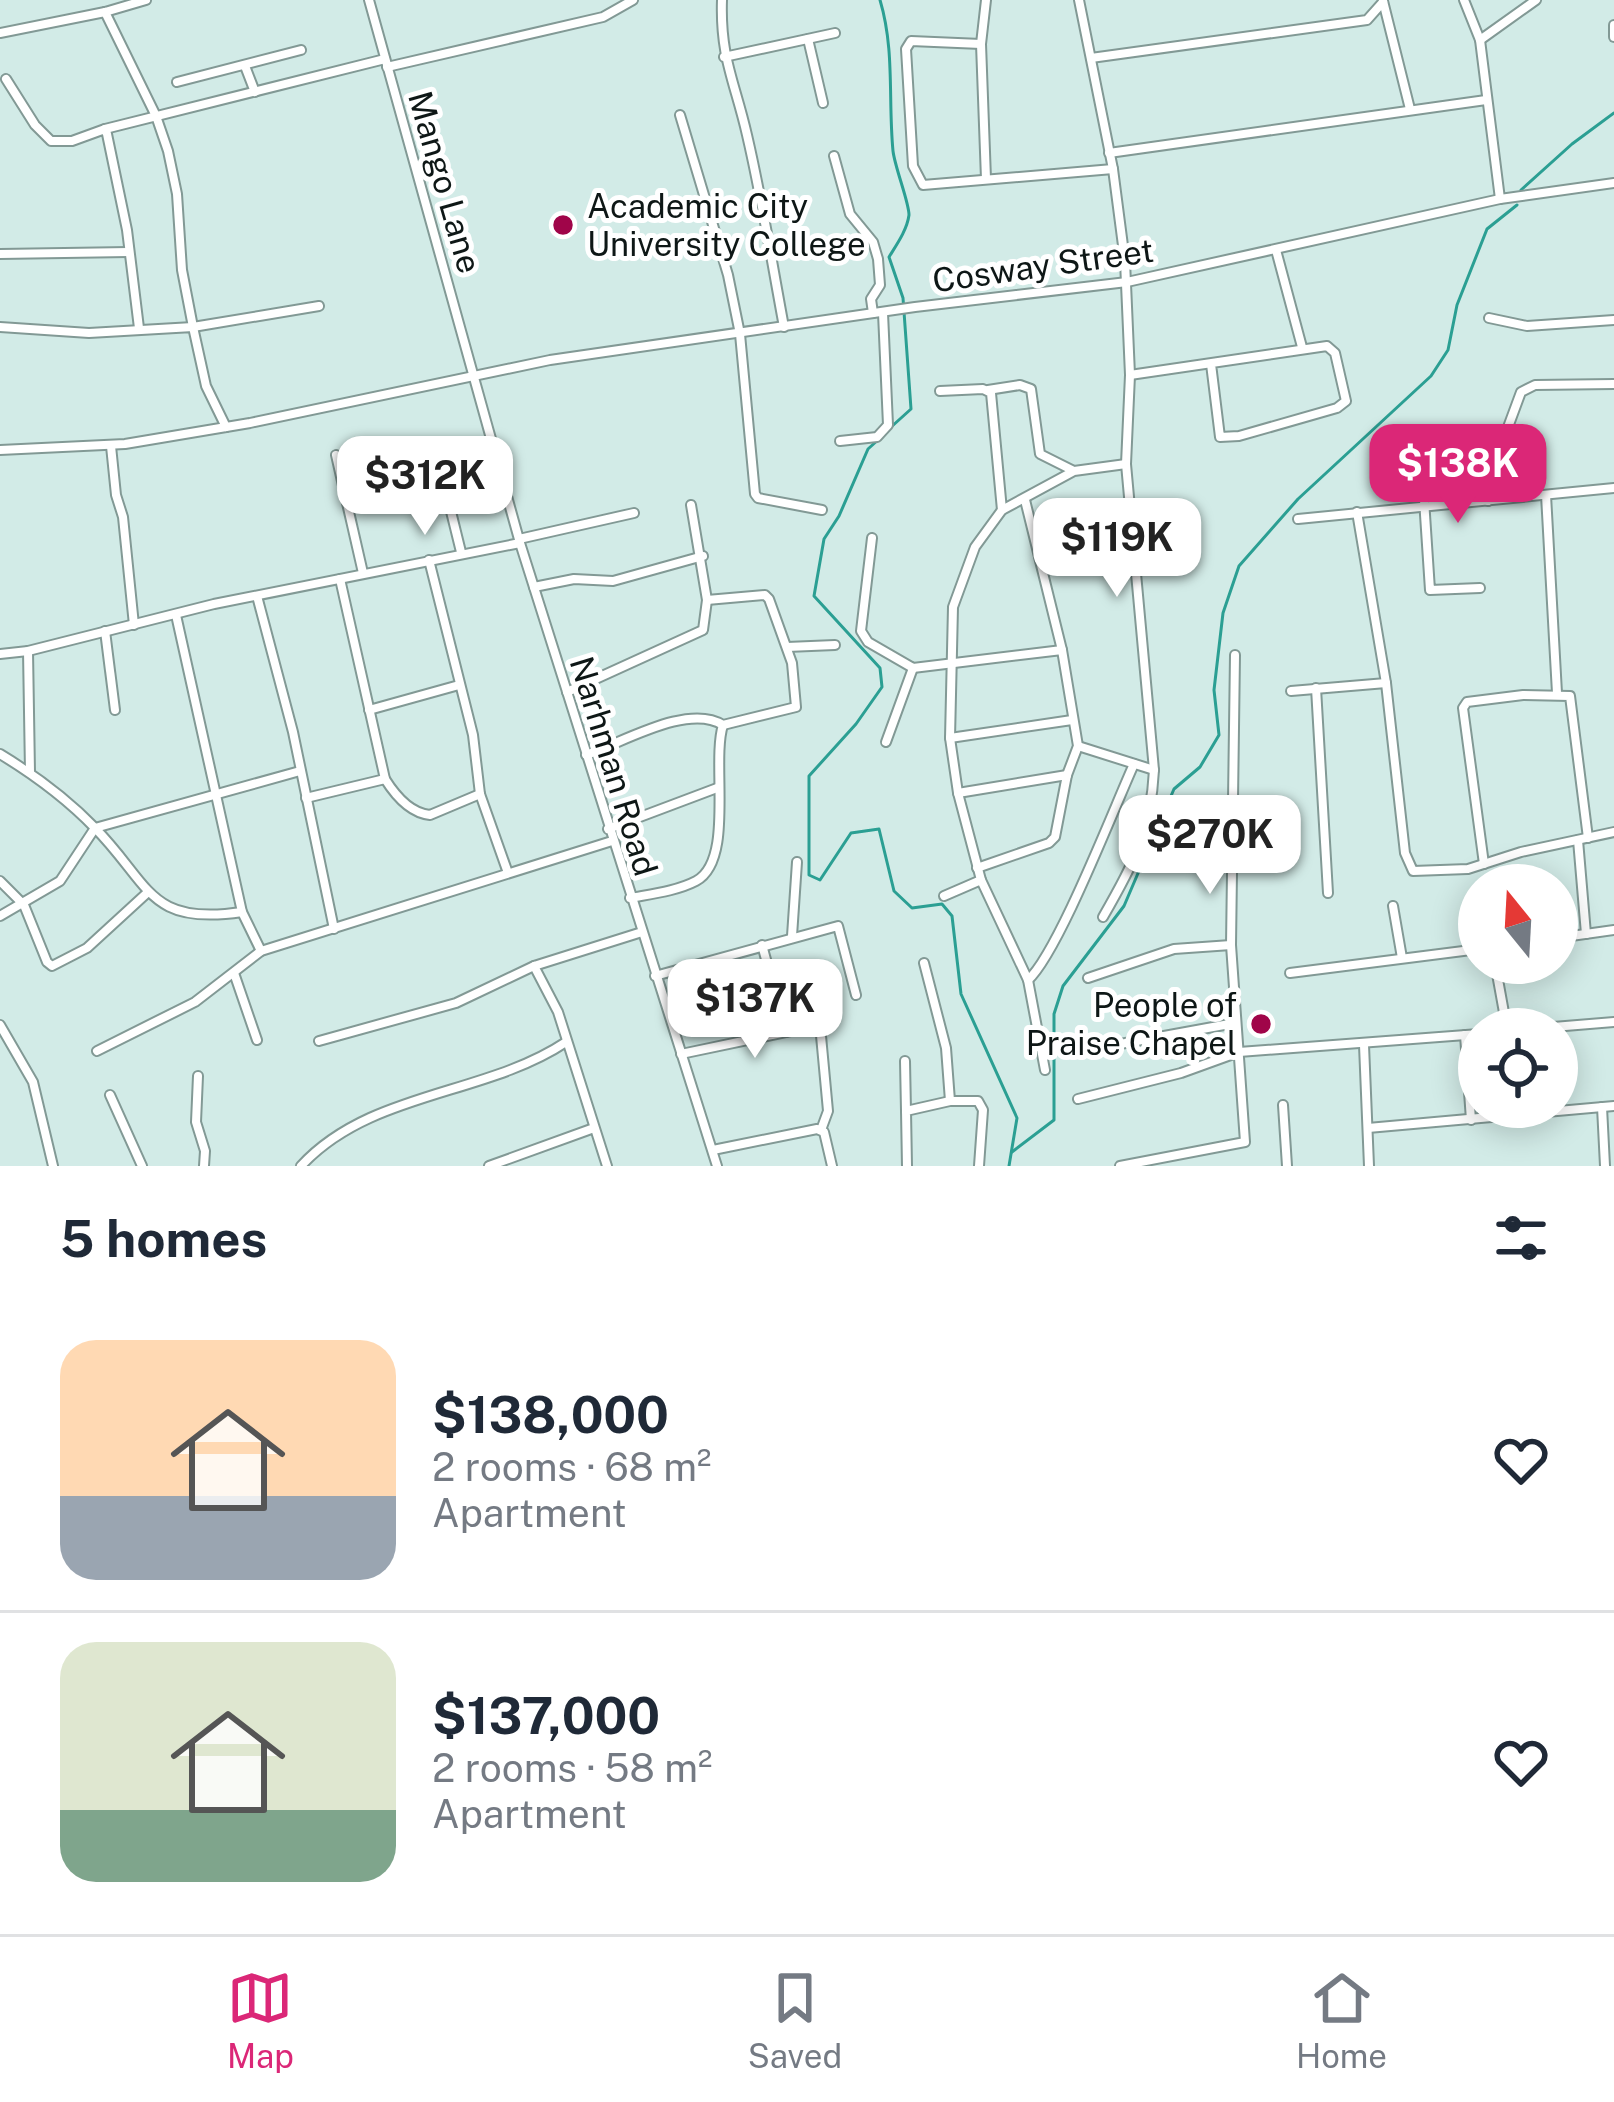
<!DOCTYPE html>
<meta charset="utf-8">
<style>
:root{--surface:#fff;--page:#f6f6f7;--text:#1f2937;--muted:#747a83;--line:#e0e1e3;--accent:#db2777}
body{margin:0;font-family:"Public Sans",sans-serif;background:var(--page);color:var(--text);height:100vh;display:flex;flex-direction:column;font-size:45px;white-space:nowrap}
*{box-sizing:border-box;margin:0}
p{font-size:39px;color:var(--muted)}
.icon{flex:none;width:66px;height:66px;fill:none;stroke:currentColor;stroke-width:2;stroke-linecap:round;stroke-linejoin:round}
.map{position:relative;height:1166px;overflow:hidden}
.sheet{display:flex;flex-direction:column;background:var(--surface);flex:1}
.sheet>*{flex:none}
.needle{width:78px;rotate:342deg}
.controls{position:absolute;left:1458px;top:864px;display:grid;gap:24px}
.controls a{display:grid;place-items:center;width:120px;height:120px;border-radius:50%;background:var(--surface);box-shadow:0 6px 30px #0003;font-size:60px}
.price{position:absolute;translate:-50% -102px;padding:0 27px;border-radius:24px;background:#fff;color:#222;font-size:39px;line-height:78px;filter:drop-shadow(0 3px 6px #0008)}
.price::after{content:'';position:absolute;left:50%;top:72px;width:36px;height:27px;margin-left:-18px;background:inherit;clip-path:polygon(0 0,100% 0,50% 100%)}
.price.active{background:var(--accent);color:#fff}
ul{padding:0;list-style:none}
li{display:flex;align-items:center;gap:36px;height:300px;padding:0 60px}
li+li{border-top:3px solid var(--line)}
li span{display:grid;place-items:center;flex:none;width:336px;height:240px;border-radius:36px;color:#555}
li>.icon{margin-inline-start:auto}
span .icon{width:144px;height:144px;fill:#fffc;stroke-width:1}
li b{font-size:51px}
h2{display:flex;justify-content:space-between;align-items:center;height:144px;padding:0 60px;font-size:51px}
.tabs{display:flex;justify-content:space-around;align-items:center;height:168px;border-top:3px solid var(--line);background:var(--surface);font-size:33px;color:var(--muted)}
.tabs a{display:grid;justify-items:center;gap:6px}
.tabs .active{color:var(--accent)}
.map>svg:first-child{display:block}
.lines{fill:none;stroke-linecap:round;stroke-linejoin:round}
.stream{stroke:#2b9f93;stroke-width:3}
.street-casing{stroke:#829995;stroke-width:12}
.street{stroke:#fff;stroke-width:8}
.poi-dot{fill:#a00549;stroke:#fff;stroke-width:4.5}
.labels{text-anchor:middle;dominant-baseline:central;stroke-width:10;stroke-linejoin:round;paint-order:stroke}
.street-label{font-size:33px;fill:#0e1716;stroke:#fff}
.poi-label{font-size:33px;fill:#0e1716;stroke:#fff;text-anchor:start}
</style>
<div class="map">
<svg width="1614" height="1166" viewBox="0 0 1614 1166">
<rect width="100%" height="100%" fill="#d2ebe7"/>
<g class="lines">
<g class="stream">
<path d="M880 0C895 50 888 100 893 151 895 168 909 202 909 215 907 230 897 244 889 257L903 298 911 409 890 428"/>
<path d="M1521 190 1572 144 1614 113"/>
<path d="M879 439 868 449 839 516 824 539 814 596 880 668 882 687 856 724 809 776V875L820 880 851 833 879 829 894 891 912 908 942 904 952 916 961 994 1017 1118 1009 1166"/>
<path d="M1012 1152 1054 1120V1014L1063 986 1124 906 1174 789 1200 767 1219 735 1214 690 1223 613 1239 566 1298 499 1431 376 1448 350 1457 305 1487 229 1517 205"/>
</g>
<g class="street-casing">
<g id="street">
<path d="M369 0 520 543 717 1166"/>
<path d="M722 0C720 58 735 82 747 135 762 199 772 263 784 327"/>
<path d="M986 0 981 44 986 179"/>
<path d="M1079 0 1113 169 1125 261 1130 375 1126 464 1154 770C1151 832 1133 865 1103 917"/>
<path d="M1464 0 1480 40 1500 199"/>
<path d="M1383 1 1410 109"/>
<path d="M105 12 156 116 168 151 177 194 182 270 193 327 319 306"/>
<path d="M1614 25V37"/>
<path d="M0 33 105 12 146 0"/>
<path d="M808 39 823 103"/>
<path d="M1480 40 1536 0"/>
<path d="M981 44 911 41 906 49 913 166 923 185 1113 169"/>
<path d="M724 57 835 33"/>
<path d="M1091 58 1367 20 1383 2"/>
<path d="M245 66 255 92"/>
<path d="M387 67 603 17 633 0"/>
<path d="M6 79 35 125 51 141H72L105 129 107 134 127 230 139 328"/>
<path d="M177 82 301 50"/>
<path d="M680 115 728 275 740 334 755 494 758 498 822 510"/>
<path d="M105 129 385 59"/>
<path d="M1109 153 1486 100"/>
<path d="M834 156 850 214 873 242 878 259 880 285 871 299 873 313"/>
<path d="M1276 250 1302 347"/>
<path d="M0 254 129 252"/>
<path d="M1489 318 1527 326 1614 320"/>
<path d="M0 327 89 333 193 327 206 386 226 427"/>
<path d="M1130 375 1327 346 1335 353 1346 401 1337 408 1239 436 1220 437 1211 364"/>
<path d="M988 390 1020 385 1031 389 1040 454 1072 470"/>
<path d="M940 391 983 389 991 393 1002 510"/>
<path d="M1420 439 1430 590 1480 588"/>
<path d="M840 441 877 437 888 425 883 313"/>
<path d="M111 446 116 495 123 517 134 625"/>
<path d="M0 450 125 444 250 423 550 360 915 307 1127 282 1500 199 1614 183"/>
<path d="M336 455 363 573"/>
<path d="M443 479 461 552"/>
<path d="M1546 495 1557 693"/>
<path d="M1488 501 1504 438 1521 392 1535 385 1614 384"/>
<path d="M1357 512 1386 683 1405 853 1413 871 1468 869 1521 852 1614 832"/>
<path d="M1298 519 1614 488"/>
<path d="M872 538 861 631 868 642 913 668 1062 650"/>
<path d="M519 539 634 513"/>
<path d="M1039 555 1132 536"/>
<path d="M429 560 473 735 480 794 508 873"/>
<path d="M340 579 385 779C395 795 410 813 430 815L480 794"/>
<path d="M534 587 574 579 613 581 703 556"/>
<path d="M257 596 293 732 334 929"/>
<path d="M176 615 242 912 261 951"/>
<path d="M105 631 115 710"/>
<path d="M787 647 835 645"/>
<path d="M28 651 30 772"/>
<path d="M0 654 28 651 214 604 520 543"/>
<path d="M1316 688 1328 893"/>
<path d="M1291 691 1386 683"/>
<path d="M567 692 703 630 707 600 691 505"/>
<path d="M369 710 459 685"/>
<path d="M950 738 1072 720"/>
<path d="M886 742 913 668"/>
<path d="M1078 746 1154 770"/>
<path d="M0 754C33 774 67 799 95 828 151 885 148 926 242 912"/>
<path d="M586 755C624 742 688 703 723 725L796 707 792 663 769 599 765 595 707 600"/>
<path d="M958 793 1067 775"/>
<path d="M306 798 385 779"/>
<path d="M608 829 717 788"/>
<path d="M1578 840 1586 934"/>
<path d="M1484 864 1463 708 1467 702 1523 695 1570 696 1588 838"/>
<path d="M977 868 1049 843 1055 837 1067 775 1078 746 1062 650 1025 500"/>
<path d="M0 881 24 905 47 962 52 966 87 948 147 893"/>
<path d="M944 896 981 880"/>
<path d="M630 898C651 894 677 891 696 881 735 860 711 763 723 725"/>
<path d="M1393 906 1402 958"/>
<path d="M0 916 60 881 95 828 300 771"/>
<path d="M792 936 797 862"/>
<path d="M1557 938 1614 930"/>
<path d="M762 945 786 1032"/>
<path d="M924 963 946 1048 950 1101"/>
<path d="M1495 963 1507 1029"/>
<path d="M534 966 558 1012 607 1166"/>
<path d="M234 973 257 1040"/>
<path d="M1290 973 1479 949"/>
<path d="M655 976 838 926 856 995"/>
<path d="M1088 978 1174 949 1231 945"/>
<path d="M1028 980C1058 953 1114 808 1134 764"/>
<path d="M0 1025 33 1082 53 1166"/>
<path d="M1529 1029 1614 1022"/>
<path d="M1465 1035 1471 1120"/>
<path d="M319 1041 456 1003 534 966 642 932"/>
<path d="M1364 1045 1369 1166"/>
<path d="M97 1051 195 1002 261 951 612 841"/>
<path d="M1082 1051 1235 1023"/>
<path d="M681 1054 820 1025 828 1111 821 1130"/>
<path d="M905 1061 906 1111"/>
<path d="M1045 1070 1028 980 981 880 958 793 950 738 953 607 975 547 1002 510 1074 471 1126 464"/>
<path d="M198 1076 196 1122 205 1151 204 1166"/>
<path d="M110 1095 142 1166"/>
<path d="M1078 1099 1181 1073 1239 1052 1479 1034"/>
<path d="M1283 1105 1287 1166"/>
<path d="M1602 1107 1605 1166"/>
<path d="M1368 1128 1614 1106"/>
<path d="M713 1150 817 1129 824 1132 832 1166"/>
<path d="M301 1166C370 1091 485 1096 566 1042"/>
<path d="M489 1166 594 1128"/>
<path d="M907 1166 906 1111 950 1101H978L983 1110 979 1166"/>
<path d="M1120 1166 1245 1142 1231 945 1235 655"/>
</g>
</g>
<use href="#street" class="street"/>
</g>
<g class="poi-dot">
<circle cx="563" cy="225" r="12"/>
<circle cx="1261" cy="1024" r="12"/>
</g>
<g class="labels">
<g class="street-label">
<text transform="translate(445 182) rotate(74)">Mango Lane</text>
<text transform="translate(1043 265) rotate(-8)">Cosway Street</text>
<text transform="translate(614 766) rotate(73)">Narhman Road</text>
</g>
<g class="poi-label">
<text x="587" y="206">Academic City<tspan x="587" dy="38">University College</tspan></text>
<text x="1237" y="1005" text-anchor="end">People of<tspan x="1237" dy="38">Praise Chapel</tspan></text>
</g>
</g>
</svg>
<div class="controls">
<a><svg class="needle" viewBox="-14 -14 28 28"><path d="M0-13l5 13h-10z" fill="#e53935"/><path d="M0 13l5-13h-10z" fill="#747a83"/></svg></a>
<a><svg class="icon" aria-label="locate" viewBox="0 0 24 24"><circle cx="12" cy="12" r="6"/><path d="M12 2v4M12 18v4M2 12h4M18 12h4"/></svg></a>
</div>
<b class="price active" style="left:1458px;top:526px">$138K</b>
<b class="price" style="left:425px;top:538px">$312K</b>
<b class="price" style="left:1117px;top:600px">$119K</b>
<b class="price" style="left:1210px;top:897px">$270K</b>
<b class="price" style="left:755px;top:1061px">$137K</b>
</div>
<section class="sheet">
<h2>5 homes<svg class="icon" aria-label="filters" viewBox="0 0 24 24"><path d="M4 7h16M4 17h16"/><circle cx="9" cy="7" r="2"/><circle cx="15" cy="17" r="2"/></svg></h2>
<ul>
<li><span style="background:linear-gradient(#ffd9b3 65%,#9aa5b1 0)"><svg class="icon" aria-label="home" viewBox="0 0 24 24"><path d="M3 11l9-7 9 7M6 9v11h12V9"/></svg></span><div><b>$138,000</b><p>2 rooms · 68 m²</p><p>Apartment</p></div><svg class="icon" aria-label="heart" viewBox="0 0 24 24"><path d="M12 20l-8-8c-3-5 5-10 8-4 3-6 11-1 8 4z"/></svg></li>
<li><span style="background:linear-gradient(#dfe7d0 70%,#7fa58c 0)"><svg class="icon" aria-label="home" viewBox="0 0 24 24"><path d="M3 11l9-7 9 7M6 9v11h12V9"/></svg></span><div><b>$137,000</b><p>2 rooms · 58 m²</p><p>Apartment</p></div><svg class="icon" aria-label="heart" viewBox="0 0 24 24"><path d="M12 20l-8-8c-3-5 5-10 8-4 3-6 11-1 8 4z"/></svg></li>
</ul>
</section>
<nav class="tabs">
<a class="active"><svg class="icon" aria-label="map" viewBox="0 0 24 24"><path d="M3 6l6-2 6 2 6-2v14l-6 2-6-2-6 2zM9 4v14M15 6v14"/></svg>Map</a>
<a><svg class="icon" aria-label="saved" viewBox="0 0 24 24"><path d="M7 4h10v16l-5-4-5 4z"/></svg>Saved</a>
<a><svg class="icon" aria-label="home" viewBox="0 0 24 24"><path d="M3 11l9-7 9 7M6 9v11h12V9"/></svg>Home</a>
</nav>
